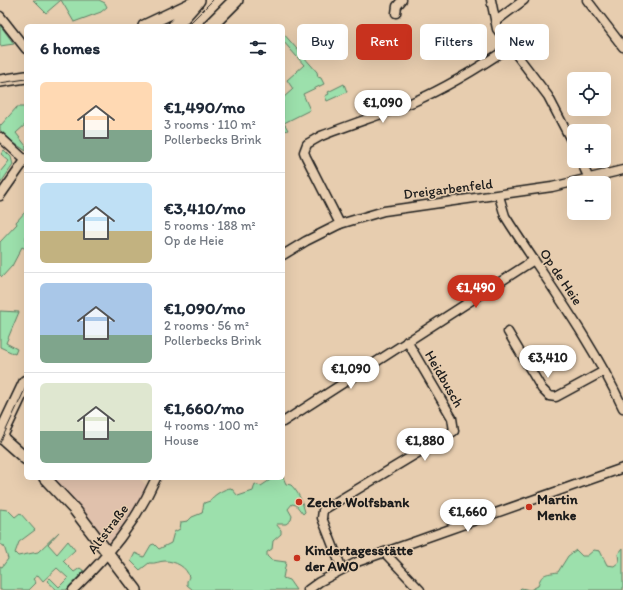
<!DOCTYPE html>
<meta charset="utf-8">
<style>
:root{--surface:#fff;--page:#f2f2f3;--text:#1f2937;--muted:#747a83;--line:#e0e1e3;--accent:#c8321e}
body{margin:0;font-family:Itim,sans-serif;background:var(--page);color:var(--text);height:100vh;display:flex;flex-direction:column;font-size:15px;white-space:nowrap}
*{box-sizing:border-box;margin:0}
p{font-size:13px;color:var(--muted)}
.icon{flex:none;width:22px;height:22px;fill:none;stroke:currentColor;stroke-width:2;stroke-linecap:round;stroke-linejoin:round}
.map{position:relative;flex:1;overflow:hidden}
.details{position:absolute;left:24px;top:24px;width:261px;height:456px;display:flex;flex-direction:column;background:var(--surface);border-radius:6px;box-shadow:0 4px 16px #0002}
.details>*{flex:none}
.hud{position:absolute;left:297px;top:24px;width:266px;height:36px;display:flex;gap:8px}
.tools{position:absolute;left:567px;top:72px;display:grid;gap:8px}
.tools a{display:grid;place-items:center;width:44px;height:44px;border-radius:6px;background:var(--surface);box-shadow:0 4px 16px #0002;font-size:20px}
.price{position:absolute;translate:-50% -34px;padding:0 9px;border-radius:14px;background:#fff;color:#222;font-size:13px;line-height:26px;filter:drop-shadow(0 1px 2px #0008)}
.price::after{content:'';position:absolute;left:50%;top:24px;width:12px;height:9px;margin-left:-6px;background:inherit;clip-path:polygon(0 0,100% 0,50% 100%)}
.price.current{background:var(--accent);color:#fff}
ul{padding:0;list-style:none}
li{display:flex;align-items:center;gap:12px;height:100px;padding:0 16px}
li+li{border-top:1px solid var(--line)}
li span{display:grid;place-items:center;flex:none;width:112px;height:80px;border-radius:6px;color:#555}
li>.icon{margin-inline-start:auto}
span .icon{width:48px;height:48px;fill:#fffc;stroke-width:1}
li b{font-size:17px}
h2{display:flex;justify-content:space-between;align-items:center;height:48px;padding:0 16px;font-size:17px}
.chip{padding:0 14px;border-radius:6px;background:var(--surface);box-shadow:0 4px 16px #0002;font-size:14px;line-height:36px}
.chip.current{background:var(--accent);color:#fff}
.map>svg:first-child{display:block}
.built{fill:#e0c1ac}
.green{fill:#9ce0ac;stroke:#5c7e64}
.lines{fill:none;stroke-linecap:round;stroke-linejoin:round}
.street-casing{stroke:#1c1c1c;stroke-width:11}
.secondary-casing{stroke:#1c1c1c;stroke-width:14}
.primary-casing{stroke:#1c1c1c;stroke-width:16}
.street{stroke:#e7cdaf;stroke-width:8}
.secondary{stroke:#e7cdaf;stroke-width:11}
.primary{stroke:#e7cdaf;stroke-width:13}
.tram{stroke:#1c1c1c;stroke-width:1}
.poi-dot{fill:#c8321e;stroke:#e7cdaf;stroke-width:1.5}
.labels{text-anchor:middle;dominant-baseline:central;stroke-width:3;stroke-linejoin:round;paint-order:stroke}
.street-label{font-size:14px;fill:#1c1c1c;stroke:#e7cdaf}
.poi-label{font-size:14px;font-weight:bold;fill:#1c1c1c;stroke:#e7cdaf;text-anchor:start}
</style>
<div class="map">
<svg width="623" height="590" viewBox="0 0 623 590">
<rect width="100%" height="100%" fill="#e7cdaf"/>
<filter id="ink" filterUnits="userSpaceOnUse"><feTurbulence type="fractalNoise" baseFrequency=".025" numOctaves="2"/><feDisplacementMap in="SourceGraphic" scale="8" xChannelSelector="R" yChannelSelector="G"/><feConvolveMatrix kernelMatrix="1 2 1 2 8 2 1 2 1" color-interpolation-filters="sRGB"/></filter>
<g filter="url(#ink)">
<path class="built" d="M54 478H139L150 489 112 545Z"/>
<g class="green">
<path d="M33 0H61L46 13Z"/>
<path d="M61 0H99L105 3 107 7 101 12 74 22Z"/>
<path d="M0 25 14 44 0 46Z"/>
<path d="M283 33 317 72 318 77 321 78 324 84 303 94 310 110 284 123 288 130 285 131 283 127V98L293 89 287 80 304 65 283 41Z"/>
<path d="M344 84 347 92 327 101 325 96 329 94 328 92Z"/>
<path d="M17 107H26V124L16 133 26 146V151L14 143 0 130V124L1 125Z"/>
<path d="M4 150 11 157 13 165 0 184V172L9 161 1 154Z"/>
<path d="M26 211V249L22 247 12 266 2 277 0 275V242L17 224 16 222Z"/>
<path d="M0 311 19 312 6 343 17 349 15 354 0 347Z"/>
<path d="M283 477 286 484 291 485C299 493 302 501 305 512L303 514 296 505 292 504 288 509 292 516 291 520 286 524H276L281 530V534L273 541 272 549 267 552V556L271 560 286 562 283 578 289 580 296 590H193L187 585V581L189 577C187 567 175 561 165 561 159 561 156 564 149 563L140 570 131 561 135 553 144 557 151 545 154 544 159 549 171 543 174 532 180 529 181 522 188 521 192 517 202 513 204 503 210 501C212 496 225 488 231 488L238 496 253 491 255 484 261 486 273 478Z"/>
<path d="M0 509 8 510 15 517 20 513 35 530 19 542 15 553 18 556 38 552 59 532 48 544 57 554 68 541 75 550 63 561 74 572 80 568 84 571 66 590H57L47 581 50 578 59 587 68 578 57 568 43 581 38 575 33 579 36 583 29 590H0V566L2 567 8 559 4 546 0 544Z"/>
<path d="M623 548V590H519L521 588 530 590 538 586C541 573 546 574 558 572L568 556 576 550 582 556H587L594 550 600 551 607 565 614 566 619 562 618 554Z"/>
</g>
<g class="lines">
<g class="street-casing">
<g id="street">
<path d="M491 0 497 29 548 96 574 146"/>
<path d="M587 0 623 47"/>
<path d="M396 13 397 6 402 0"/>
<path d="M0 16 26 49"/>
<path d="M496 21 524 0"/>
<path d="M0 137 25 160"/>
<path d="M581 161 589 179"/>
<path d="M0 196 26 159"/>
<path d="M499 196 505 216 510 224C549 284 593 343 623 408"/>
<path d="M340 224 306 157 304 152 307 144 321 136C352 124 383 114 413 102 448 87 480 67 511 46"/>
<path d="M283 255 306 241 340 224 384 211 552 187 623 170"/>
<path d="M508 332 542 389 549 396 556 397 604 371"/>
<path d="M283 422 534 260"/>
<path d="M384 552 420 590"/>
<path d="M342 569 322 518 323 510 454 431 452 418 407 341"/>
<path d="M73 590C109 555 135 524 156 478"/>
<path d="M308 590 319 582 357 562 623 468"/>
</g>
</g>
<g class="secondary-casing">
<g id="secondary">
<path d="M144 26 197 1"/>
<path d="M0 81 26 77"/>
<path d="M0 436 26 459"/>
<path d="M45 478 75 510 136 590"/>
</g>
</g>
<g class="primary-casing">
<g id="primary">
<path d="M175 26 198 0"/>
<path d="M210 26 236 0"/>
<path d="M0 437 26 382"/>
</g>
</g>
<use href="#street" class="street"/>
<use href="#secondary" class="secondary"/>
<use href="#primary" class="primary"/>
<g class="tram">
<path d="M187 26 213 0"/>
<path d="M0 83 26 79"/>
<path d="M0 443 26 387"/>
</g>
</g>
</g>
<g class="poi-dot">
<circle cx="299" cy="502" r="4"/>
<circle cx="529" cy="507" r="4"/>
<circle cx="297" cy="558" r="4"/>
</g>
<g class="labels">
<g class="street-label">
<text transform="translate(448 189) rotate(-7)">Dreigarbenfeld</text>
<text transform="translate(561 277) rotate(56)">Op de Heie</text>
<text transform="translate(444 379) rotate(60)">Heidbusch</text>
<text transform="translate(108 529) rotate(-53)">Altstraße</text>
</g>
<g class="poi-label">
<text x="537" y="499">Martin<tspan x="537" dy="16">Menke</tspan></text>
<text x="307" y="502">Zeche Wolfsbank</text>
<text x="305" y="550">Kindertagesstätte<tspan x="305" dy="16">der AWO</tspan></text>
</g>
</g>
</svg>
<div class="tools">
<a><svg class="icon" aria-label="locate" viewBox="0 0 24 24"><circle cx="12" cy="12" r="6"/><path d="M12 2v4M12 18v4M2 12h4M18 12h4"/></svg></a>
<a>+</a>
<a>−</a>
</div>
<b class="price" style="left:383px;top:124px">€1,090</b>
<b class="price current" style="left:476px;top:309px">€1,490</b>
<b class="price" style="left:548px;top:379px">€3,410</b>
<b class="price" style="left:351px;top:390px">€1,090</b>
<b class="price" style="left:425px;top:462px">€1,880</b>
<b class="price" style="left:468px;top:533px">€1,660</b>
<div class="hud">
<a class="chip">Buy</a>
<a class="chip current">Rent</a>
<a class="chip">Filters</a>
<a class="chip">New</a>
</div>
<section class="details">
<h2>6 homes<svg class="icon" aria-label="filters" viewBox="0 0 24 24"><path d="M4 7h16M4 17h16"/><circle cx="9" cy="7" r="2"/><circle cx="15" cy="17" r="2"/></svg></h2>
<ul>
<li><span style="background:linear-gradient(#ffd9b3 60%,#7fa58c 0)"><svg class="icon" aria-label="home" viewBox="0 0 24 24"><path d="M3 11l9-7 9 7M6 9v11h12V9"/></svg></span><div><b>€1,490/mo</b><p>3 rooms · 110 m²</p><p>Pollerbecks Brink</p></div></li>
<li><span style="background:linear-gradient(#bfe0f5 60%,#c2b280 0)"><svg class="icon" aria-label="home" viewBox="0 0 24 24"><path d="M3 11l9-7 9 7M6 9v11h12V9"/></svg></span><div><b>€3,410/mo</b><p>5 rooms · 188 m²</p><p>Op de Heie</p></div></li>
<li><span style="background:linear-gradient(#a9c7e8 65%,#7fa58c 0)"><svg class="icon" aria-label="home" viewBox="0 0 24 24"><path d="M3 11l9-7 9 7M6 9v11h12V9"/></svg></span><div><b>€1,090/mo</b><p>2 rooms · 56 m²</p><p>Pollerbecks Brink</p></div></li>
<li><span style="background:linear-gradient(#dfe7d0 60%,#7fa58c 0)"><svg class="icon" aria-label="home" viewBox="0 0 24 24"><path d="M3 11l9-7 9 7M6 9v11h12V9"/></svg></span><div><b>€1,660/mo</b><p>4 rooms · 100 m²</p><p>House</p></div></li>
</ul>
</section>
</div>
